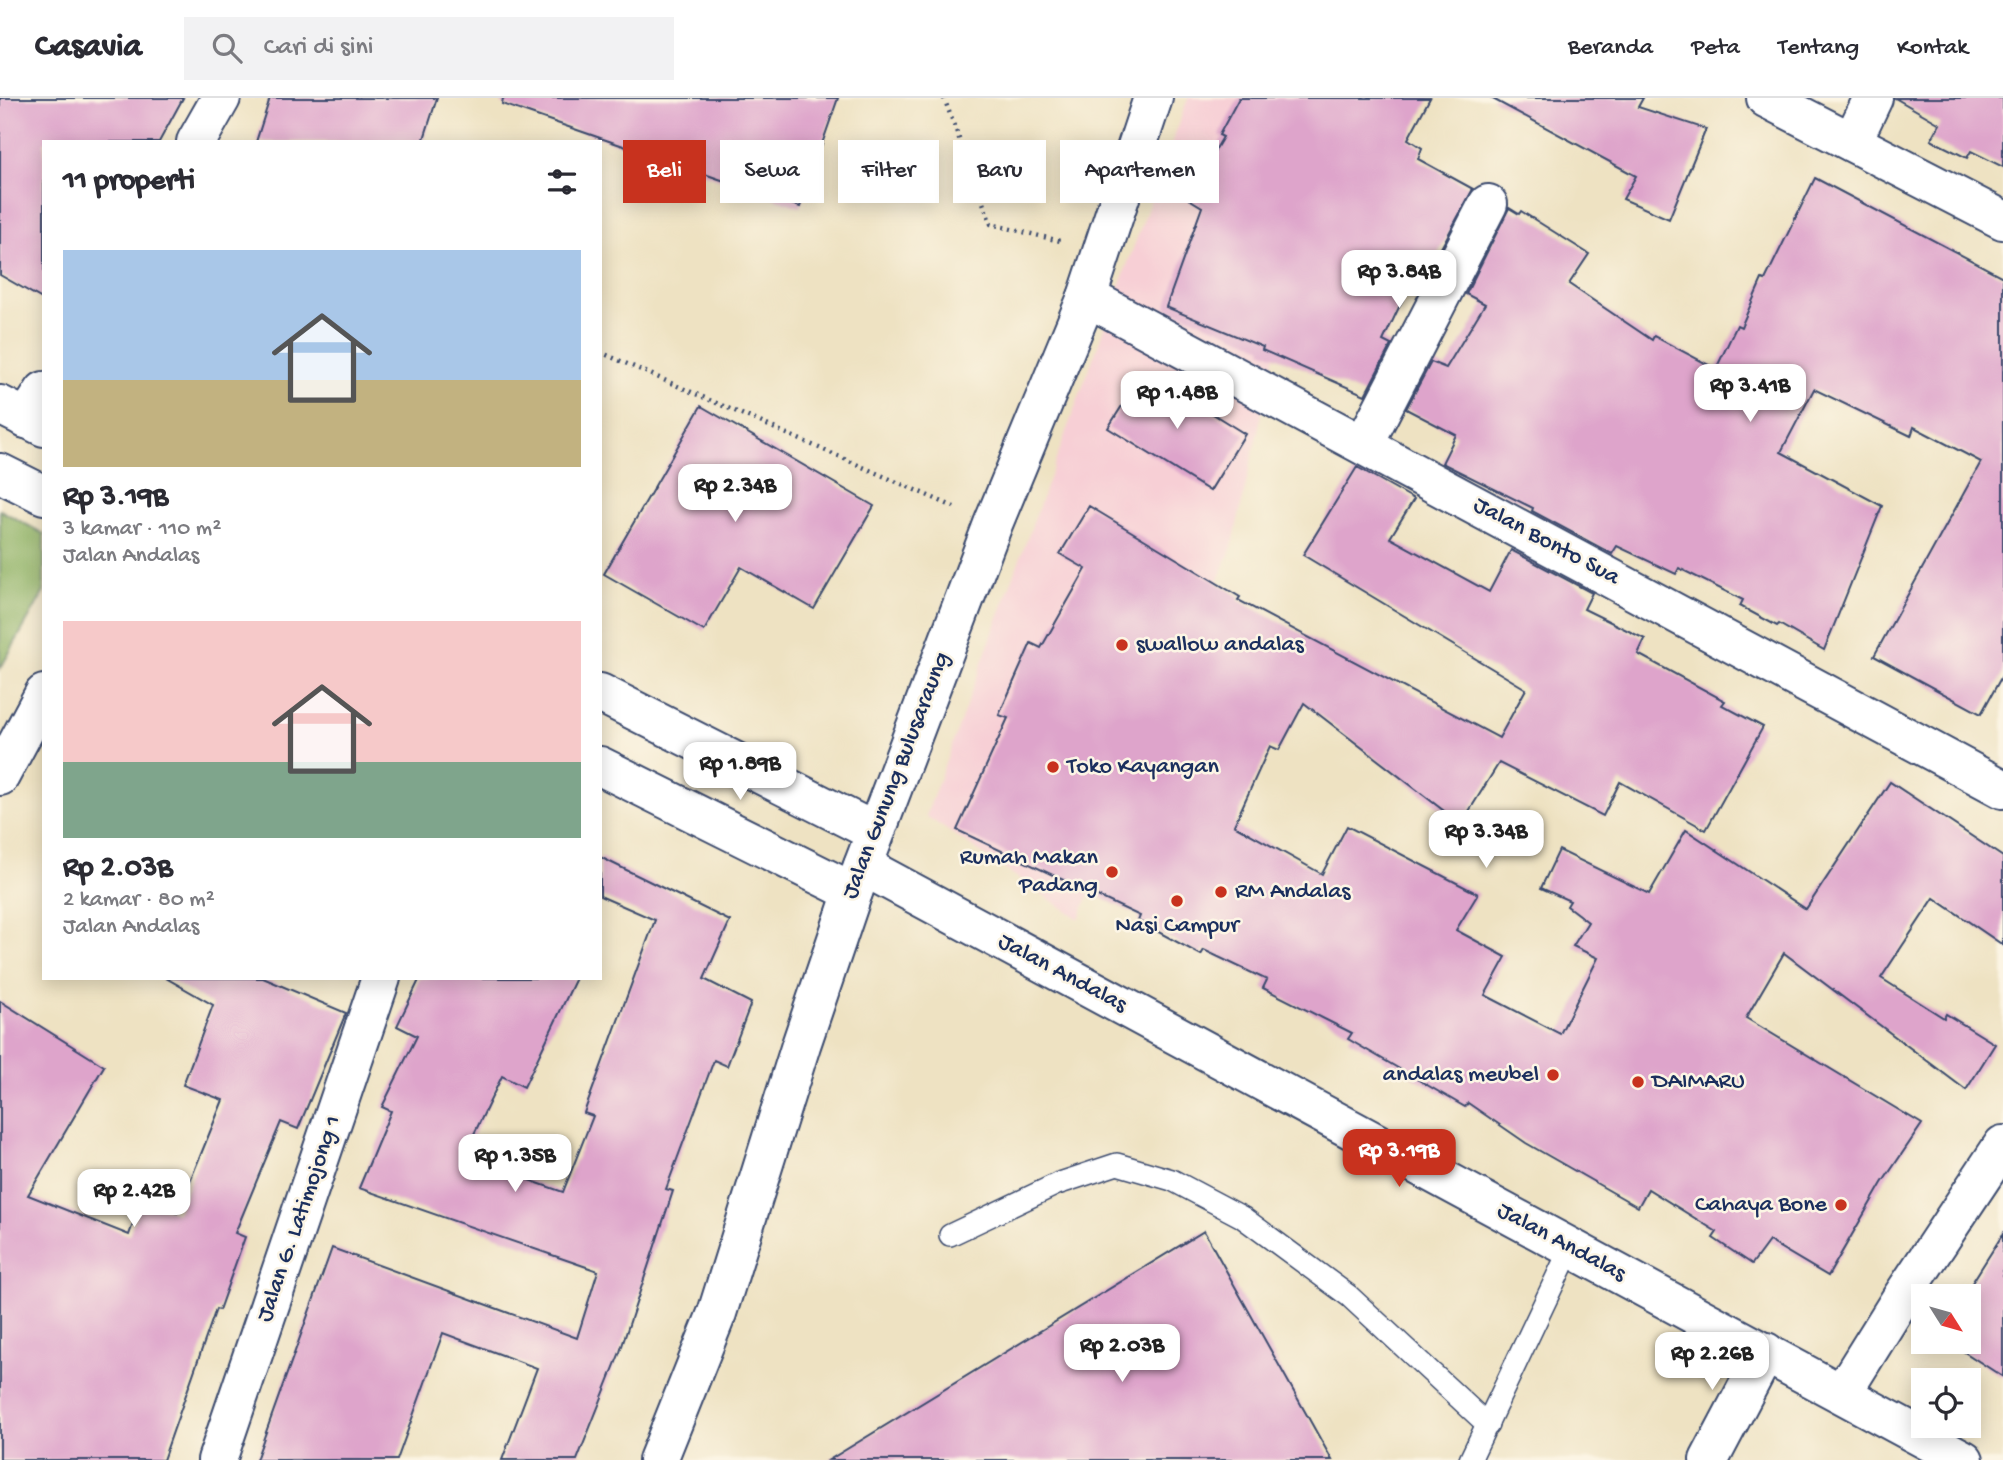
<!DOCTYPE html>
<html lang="id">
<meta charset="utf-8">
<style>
:root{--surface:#fff;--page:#f2f2f3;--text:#2b2b33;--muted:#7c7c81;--line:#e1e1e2;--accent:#c8321e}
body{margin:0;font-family:"Gochi Hand",sans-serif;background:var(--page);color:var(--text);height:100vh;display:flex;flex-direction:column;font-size:26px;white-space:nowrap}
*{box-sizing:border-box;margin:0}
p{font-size:23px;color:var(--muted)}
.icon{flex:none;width:38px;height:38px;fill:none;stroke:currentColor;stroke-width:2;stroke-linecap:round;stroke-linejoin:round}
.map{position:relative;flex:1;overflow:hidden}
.drawer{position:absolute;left:42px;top:42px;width:560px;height:840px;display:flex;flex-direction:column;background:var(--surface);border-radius:0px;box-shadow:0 4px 18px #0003}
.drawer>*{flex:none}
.top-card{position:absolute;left:623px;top:42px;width:665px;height:63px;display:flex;gap:14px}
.needle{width:46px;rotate:127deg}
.fabs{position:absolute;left:1911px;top:1186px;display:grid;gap:14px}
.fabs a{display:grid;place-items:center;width:70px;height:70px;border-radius:0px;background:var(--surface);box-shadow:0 4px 18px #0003;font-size:35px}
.price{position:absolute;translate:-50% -60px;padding:0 16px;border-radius:14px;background:#fff;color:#222;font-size:23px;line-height:46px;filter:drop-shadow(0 2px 4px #0008)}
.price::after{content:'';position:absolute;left:50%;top:42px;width:21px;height:16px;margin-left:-10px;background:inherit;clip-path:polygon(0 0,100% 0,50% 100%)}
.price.on{background:var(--accent);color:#fff}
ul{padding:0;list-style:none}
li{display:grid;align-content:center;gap:14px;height:371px;padding:0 21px}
li span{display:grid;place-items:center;height:217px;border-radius:0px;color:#555}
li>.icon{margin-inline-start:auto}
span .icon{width:126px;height:126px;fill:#fffc;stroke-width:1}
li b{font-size:30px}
h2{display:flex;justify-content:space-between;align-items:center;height:84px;padding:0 21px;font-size:30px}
.pill{padding:0 24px;border-radius:0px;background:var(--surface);box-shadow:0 4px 18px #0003;font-size:24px;line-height:63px}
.pill.on{background:var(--accent);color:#fff}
header{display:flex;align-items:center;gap:42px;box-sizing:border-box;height:98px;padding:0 35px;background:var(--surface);border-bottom:2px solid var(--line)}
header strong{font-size:33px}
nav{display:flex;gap:38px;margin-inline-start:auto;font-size:24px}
.search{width:490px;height:63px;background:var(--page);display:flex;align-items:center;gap:18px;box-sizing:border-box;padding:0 24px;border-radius:0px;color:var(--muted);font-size:26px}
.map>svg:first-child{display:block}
.built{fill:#f7cfd5}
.forest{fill:#91b367;stroke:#567162;stroke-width:2}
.building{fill:#dea4cb}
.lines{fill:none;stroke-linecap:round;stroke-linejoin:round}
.lane-casing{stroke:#3b4a6d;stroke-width:24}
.street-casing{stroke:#3b4a6d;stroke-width:42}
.secondary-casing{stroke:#3b4a6d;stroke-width:42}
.highway-casing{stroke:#3b4a6d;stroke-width:42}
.path{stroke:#3b4a6d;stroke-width:4.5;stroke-dasharray:2 5;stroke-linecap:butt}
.lane{stroke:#fff;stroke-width:21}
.street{stroke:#fff;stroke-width:38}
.secondary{stroke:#fff;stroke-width:38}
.highway{stroke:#fff;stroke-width:38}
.poi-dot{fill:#c8321e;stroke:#fcf5e5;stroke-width:2.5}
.labels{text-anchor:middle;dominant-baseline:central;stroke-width:5;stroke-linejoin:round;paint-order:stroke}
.street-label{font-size:24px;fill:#1b2f5e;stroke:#fcf5e5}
.poi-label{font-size:24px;fill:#1b2f5e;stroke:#fcf5e5;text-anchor:start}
</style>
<header>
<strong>Casavia</strong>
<div class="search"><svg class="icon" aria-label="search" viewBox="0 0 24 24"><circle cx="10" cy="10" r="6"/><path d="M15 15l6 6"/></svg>Cari di sini</div>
<nav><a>Beranda</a><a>Peta</a><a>Tentang</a><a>Kontak</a></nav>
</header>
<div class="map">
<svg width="2003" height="1362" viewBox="0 0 2003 1362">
<rect width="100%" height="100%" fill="#fcf5e5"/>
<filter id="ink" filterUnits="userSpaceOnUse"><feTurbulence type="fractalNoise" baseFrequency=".0143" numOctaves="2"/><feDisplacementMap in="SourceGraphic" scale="14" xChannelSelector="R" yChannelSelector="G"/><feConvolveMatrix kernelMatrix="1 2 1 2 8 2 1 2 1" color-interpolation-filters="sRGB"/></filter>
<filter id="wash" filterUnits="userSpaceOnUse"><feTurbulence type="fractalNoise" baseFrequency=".00686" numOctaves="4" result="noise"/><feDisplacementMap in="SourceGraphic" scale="28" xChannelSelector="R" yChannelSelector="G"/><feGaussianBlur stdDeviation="1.57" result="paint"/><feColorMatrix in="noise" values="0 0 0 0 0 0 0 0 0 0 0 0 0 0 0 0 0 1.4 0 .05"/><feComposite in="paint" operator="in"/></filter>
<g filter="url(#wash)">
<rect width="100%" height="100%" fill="#eee2c2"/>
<path class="built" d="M1188 0H1361L1290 190 1232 449 1079 821 926 718Z"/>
<path class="forest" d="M0 412 44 436V494L0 571Z"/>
<g id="blocks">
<g class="building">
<path d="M0 0H183L159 44H44V202L0 177Z"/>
<path d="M270 0H437L423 44H256Z"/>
<path d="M503 0H838L800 109 502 6Z"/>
<path d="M1239 0H1430L1408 41 1422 50 1418 61 1473 91 1428 174 1418 169 1383 243 1391 247 1365 297 1262 252 1263 249 1166 209 1202 109 1189 101 1207 73 1204 71 1223 39 1219 37Z"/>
<path d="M1491 0H1643L1638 9 1706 31 1669 121 1623 101 1636 78Z"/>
<path d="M1895 0H2003V69L1971 53 1967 60 1931 42 1940 26Z"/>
<path d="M1815 80 2003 179V576L1981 616 1874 558 1981 364 1914 329 1911 338 1814 291 1781 354 1882 408 1824 552 1779 526 1777 528 1740 508 1743 502 1679 470 1676 476 1617 448 1612 456 1532 413 1533 410 1442 365 1456 337 1406 311 1431 264 1446 270 1485 206 1466 196 1509 110 1519 116 1521 113 1589 156 1569 186 1652 242 1654 238 1716 271 1737 227 1741 229 1762 181 1765 182Z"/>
<path d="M1144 273 1245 336 1210 393 1108 330Z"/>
<path d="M701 308 874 408 814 511 741 469 704 533 604 476Z"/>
<path d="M1357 369 1414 401 1390 440 1489 494 1511 452 1592 495 1584 511 1645 541 1638 556 1725 603 1722 607 1763 629 1706 732 1620 684 1603 718 1499 665 1461 726 1304 605 1279 652 1270 648 1234 727 1322 776 1347 728 1478 796 1456 832 1506 859 1485 897 1560 936 1598 860 1573 848 1588 824 1567 808 1570 803 1541 790 1559 752 1649 796 1686 732 1806 811 1890 684 2003 759V847L1934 800 1881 880 1944 920 1946 916 1995 946 1966 992 1784 855 1746 920 1922 1026 1882 1085 1828 1178 1769 1143 1752 1166 1713 1140 1717 1134 1648 1091 1638 1109 1526 1045 1468 1005 1465 1009 1348 941 1352 935 1263 890 1267 882 1204 852 1201 857 1138 823 1140 818 957 732 1008 620 999 617 1031 545 1041 550 1086 471 1060 456 1089 408 1240 499 1238 502 1499 640 1526 591 1303 457Z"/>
<path d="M600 759 730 823 704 881 751 905 727 968 714 962 666 1091 673 1093 620 1254 577 1362H502L537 1270 443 1235 397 1362H256L332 1150 577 1240 598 1173 359 1090 391 1013 382 1009 417 938 397 928 420 880H576L524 989 502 978 463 1059 563 1094 593 1018 584 1015 655 822 600 798Z"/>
<path d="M166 880H263L346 915 298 1031 281 1024 235 1135 245 1139 219 1212 216 1211 163 1362H0V903L104 968 28 1097 129 1137 141 1103 177 1115 223 1002 183 987 213 907Z"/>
<path d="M1204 1133 1332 1362H829Z"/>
<path d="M2003 1136V1279L1949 1244H1969V1199H1963Z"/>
</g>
</g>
</g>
<g filter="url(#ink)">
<use href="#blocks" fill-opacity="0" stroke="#3b4a6d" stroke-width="2"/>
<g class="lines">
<g class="lane-casing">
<g id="lane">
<path d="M950 1137 1057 1086 1117 1066 1172 1082 1242 1119 1349 1198 1488 1327"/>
<path d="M1470 1362 1570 1151"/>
</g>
</g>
<g class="street-casing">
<g id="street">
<path d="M1766 0 2003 122"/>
<path d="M196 44 221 0"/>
<path d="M1852 44 1873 0"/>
<path d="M1087 199 2003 691"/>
<path d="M26 321 44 293"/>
<path d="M1364 346 1488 106"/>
<path d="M0 678 44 596"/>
<path d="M1842 1295 1900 1202 2003 1047"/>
<path d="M217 1362 381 880"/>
<path d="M1709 1362 1766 1254"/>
</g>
</g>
<g class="secondary-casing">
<g id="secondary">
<path d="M0 307 44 329"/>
<path d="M0 375 44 397"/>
<path d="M600 595 875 734"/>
<path d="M600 668 853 794"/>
<path d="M863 768 1964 1362"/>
</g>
</g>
<g class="highway-casing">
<path id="highway" d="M658 1362 717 1215 801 947 853 794 993 426 1087 199 1153 0"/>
</g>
<g class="path">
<path d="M944 0 991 126 1060 143"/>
<path d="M600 254 954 409"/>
</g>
<use href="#lane" class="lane"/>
<use href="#street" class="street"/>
<use href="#secondary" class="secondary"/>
<use href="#highway" class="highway"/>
</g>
</g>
<g class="poi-dot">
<circle cx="1122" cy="547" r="7"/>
<circle cx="1053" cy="669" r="7"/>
<circle cx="1112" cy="774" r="7"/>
<circle cx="1221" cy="794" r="7"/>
<circle cx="1177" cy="803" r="7"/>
<circle cx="1553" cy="977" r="7"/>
<circle cx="1638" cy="984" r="7"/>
<circle cx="1841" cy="1107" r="7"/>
</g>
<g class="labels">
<g class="street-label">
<text transform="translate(1546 444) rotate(28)">Jalan Bonto Sua</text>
<text transform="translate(897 678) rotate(-69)">Jalan Gunung Bulusaraung</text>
<text transform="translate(1062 876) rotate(28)">Jalan Andalas</text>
<text transform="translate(300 1121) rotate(-71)">Jalan G. Latimojong 1</text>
<text transform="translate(1561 1145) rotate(28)">Jalan Andalas</text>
</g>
<g class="poi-label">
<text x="1136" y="547">swallow andalas</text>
<text x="1067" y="669">Toko Kayangan</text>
<text x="1098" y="760" text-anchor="end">Rumah Makan<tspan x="1098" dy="28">Padang</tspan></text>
<text x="1235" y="794">RM Andalas</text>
<text x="1177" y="828" text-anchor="middle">Nasi Campur</text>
<text x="1539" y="977" text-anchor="end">andalas meubel</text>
<text x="1652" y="984">DAIMARU</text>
<text x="1827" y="1107" text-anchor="end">Cahaya Bone</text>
</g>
</g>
</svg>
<div class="fabs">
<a><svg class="needle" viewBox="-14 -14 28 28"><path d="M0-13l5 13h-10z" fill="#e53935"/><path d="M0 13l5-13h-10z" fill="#7c7c81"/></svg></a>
<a><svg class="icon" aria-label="locate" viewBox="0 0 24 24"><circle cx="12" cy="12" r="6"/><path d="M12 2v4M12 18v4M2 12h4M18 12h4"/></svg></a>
</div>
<b class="price" style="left:1399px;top:212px">Rp 3.84B</b>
<b class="price" style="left:1750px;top:326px">Rp 3.41B</b>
<b class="price" style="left:1177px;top:333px">Rp 1.48B</b>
<b class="price" style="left:735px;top:426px">Rp 2.34B</b>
<b class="price" style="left:740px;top:704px">Rp 1.89B</b>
<b class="price" style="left:1486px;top:772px">Rp 3.34B</b>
<b class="price on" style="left:1399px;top:1091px">Rp 3.19B</b>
<b class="price" style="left:515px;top:1096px">Rp 1.35B</b>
<b class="price" style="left:134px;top:1131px">Rp 2.42B</b>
<b class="price" style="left:1122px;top:1286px">Rp 2.03B</b>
<b class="price" style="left:1712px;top:1294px">Rp 2.26B</b>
<div class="top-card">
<a class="pill on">Beli</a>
<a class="pill">Sewa</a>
<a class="pill">Filter</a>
<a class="pill">Baru</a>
<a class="pill">Apartemen</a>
</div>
<section class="drawer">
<h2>11 properti<svg class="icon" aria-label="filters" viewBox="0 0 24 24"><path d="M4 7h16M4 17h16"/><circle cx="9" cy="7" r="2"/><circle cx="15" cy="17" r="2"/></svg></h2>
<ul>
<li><span style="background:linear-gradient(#a9c7e8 60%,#c2b280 0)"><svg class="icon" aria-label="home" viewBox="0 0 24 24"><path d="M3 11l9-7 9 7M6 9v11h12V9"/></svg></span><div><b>Rp 3.19B</b><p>3 kamar · 110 m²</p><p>Jalan Andalas</p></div></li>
<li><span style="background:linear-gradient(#f6c9c9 65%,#7fa58c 0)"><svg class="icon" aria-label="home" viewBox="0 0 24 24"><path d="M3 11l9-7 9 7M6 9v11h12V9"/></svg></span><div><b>Rp 2.03B</b><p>2 kamar · 80 m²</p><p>Jalan Andalas</p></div></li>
</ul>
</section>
</div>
